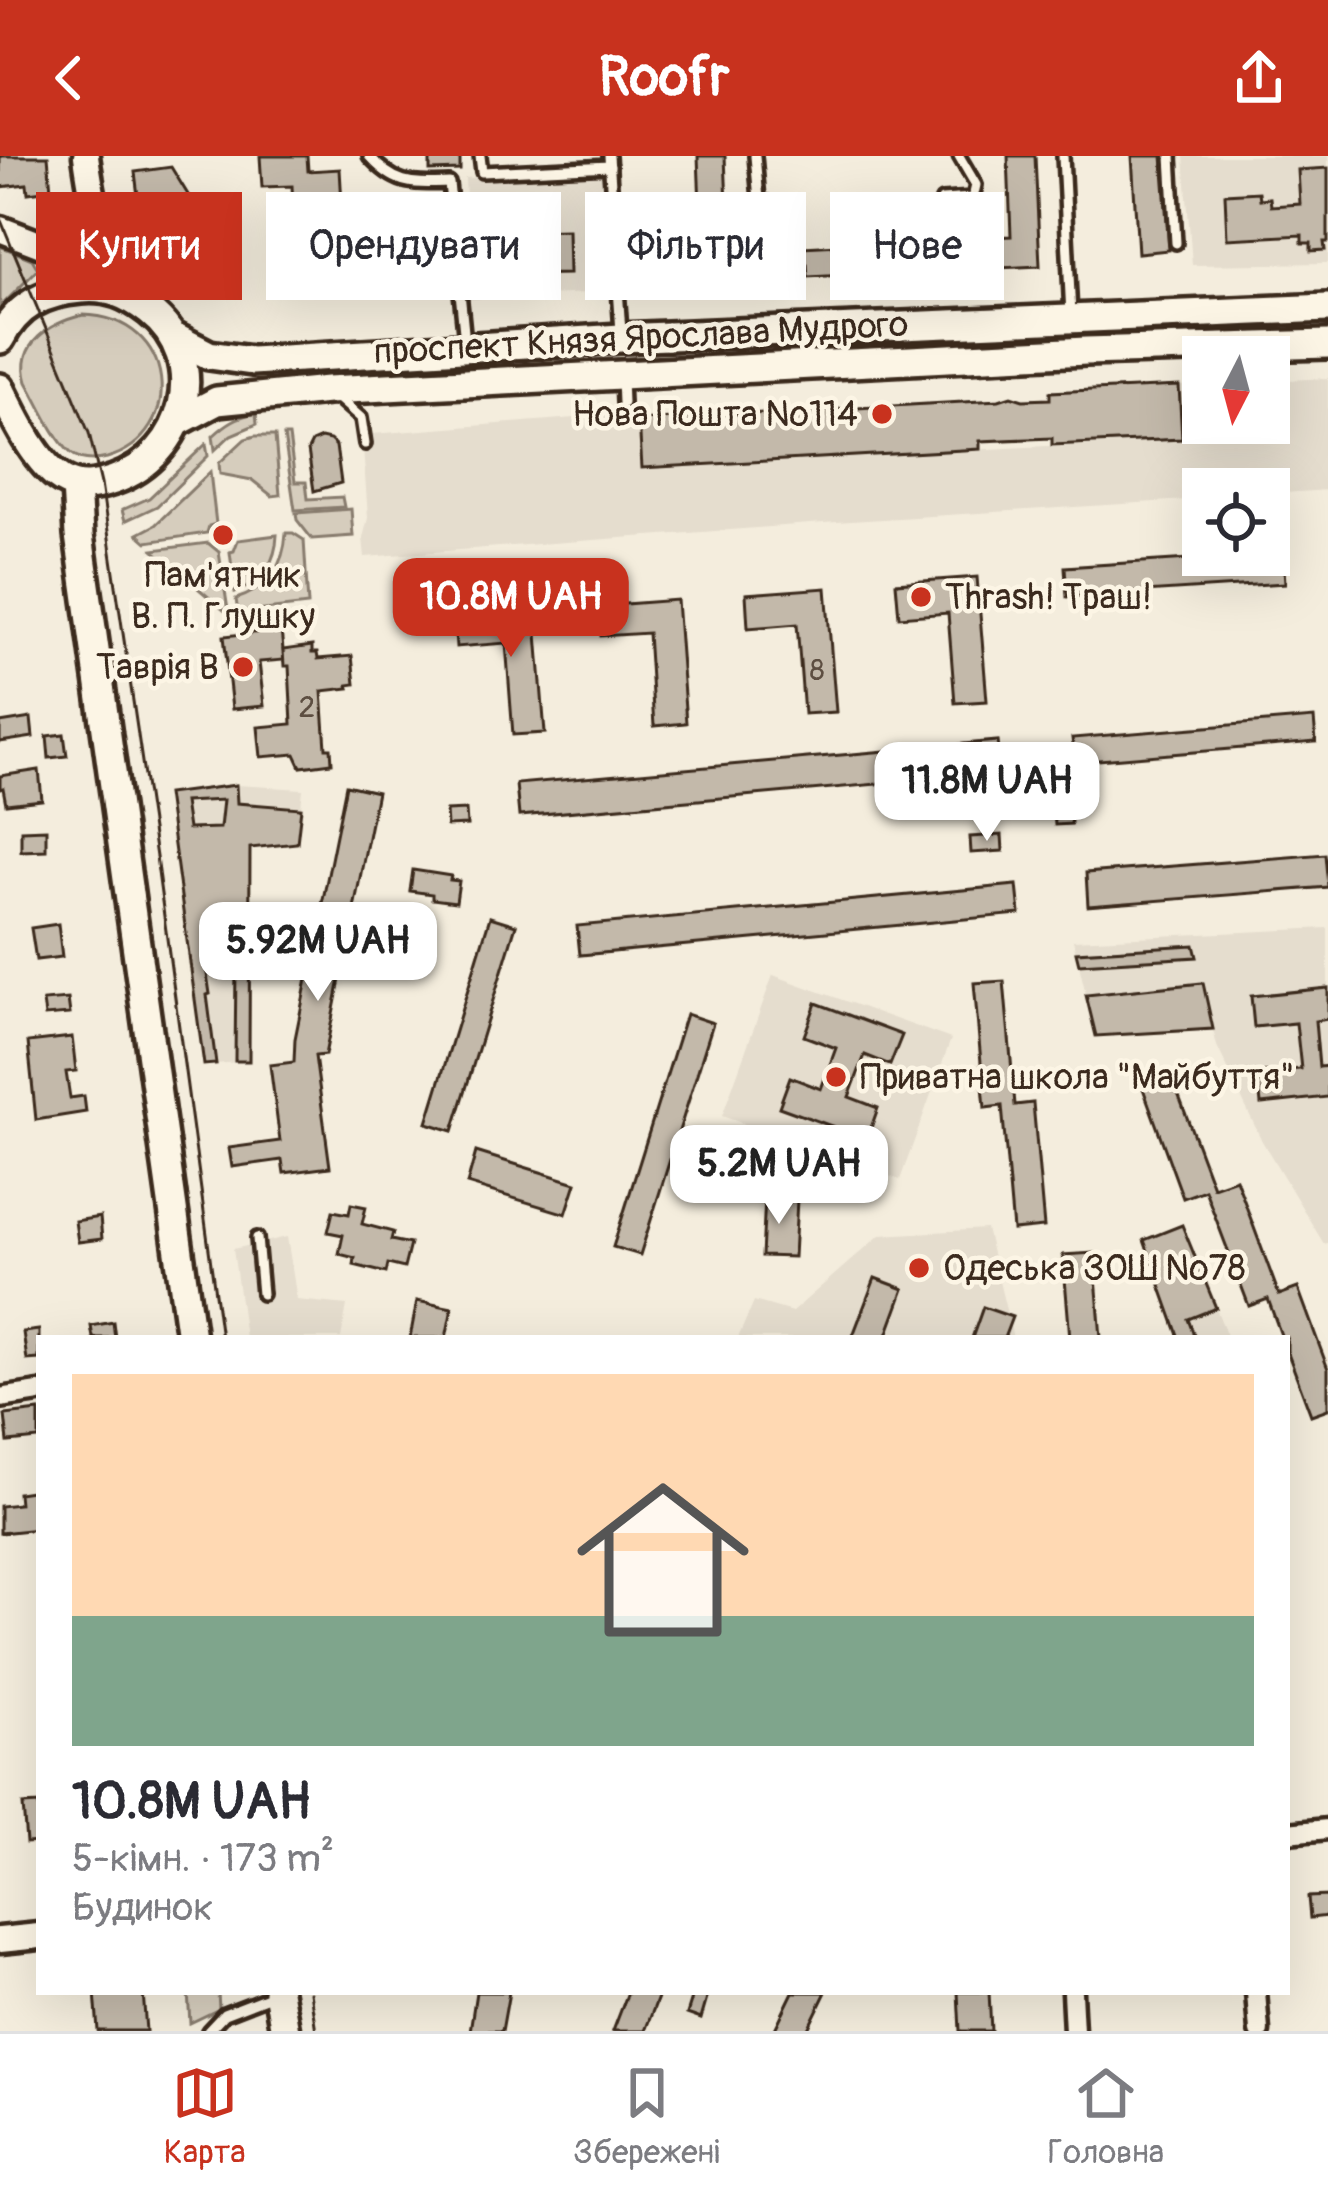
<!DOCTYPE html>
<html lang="uk">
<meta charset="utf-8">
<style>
:root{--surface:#fff;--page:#f7f7f7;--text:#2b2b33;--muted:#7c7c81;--line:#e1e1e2;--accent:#c8321e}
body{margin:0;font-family:Pangolin,sans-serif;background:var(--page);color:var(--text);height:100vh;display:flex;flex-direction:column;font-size:45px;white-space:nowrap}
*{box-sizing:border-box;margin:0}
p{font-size:39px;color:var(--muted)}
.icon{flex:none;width:66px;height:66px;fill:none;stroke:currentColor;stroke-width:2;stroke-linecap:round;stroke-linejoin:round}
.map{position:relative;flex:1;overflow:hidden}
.details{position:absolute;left:36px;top:1179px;width:1254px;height:660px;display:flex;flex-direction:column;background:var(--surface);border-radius:0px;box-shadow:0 12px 48px #0002}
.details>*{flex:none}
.guide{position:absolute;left:36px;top:36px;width:1257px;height:108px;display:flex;gap:24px}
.needle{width:78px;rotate:186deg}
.controls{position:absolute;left:1182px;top:180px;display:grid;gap:24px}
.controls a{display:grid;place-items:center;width:108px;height:108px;border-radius:0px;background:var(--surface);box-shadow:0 12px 48px #0002;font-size:60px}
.price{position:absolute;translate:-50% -102px;padding:0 27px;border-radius:24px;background:#fff;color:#222;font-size:39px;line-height:78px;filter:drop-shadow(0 3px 6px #0008)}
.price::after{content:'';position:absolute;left:50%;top:72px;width:36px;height:27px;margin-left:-18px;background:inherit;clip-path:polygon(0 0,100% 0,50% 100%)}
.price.on{background:var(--accent);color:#fff}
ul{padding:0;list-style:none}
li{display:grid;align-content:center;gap:24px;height:636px;padding:0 36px}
li span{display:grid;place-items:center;height:372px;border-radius:0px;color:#555}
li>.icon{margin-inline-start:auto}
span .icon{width:216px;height:216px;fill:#fffc;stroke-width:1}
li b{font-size:51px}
.tag{padding:0 42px;border-radius:0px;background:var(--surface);box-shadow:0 12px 48px #0002;font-size:42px;line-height:108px}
.tag.on{background:var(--accent);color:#fff}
header{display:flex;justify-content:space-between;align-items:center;height:156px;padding:0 36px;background:var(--accent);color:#fff;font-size:54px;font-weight:700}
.menu{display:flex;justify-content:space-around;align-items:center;height:168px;border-top:3px solid var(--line);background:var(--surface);font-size:33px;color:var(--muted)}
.menu a{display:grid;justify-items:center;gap:6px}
.menu .on{color:var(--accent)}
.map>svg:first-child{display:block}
.built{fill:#e5ddce}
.green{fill:#d6cdbd;stroke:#887c6e;stroke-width:3}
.building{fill:#c3b9aa;stroke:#3b2a1e;stroke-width:3;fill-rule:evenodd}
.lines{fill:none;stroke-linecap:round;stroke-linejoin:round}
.lane-casing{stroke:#3b2a1e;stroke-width:18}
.street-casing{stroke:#3b2a1e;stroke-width:27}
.secondary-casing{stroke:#3b2a1e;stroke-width:33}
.primary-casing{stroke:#3b2a1e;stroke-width:36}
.lane{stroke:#fcf5e5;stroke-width:9}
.street{stroke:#fcf5e5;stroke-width:18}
.secondary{stroke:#fcf5e5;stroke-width:24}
.primary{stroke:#fcf5e5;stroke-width:27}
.tram{stroke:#3b2a1e;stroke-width:3}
.poi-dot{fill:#c8321e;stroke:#fcf5e5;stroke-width:4.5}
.labels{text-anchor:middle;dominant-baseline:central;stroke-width:9;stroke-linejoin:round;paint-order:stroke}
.number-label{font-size:30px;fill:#5d4e41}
.street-label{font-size:36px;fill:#3b2a1e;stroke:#fcf5e5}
.poi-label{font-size:36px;fill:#3b2a1e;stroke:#fcf5e5;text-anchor:start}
</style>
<header><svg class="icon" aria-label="back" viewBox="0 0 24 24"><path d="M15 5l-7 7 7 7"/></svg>Roofr<svg class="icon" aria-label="share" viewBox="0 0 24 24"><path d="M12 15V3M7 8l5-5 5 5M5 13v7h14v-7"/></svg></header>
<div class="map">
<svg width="1328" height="1875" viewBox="0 0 1328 1875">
<rect width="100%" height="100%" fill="#f4eddd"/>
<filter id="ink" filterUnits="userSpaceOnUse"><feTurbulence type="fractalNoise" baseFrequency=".00833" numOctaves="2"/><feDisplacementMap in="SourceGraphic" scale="24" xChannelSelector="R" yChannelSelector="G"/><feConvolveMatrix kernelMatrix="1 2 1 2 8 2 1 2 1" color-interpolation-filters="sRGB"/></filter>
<g filter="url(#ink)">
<g class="built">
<path d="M1184 0H1328V107L1192 109Z"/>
<path d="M617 14 627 135 471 143 465 22Z"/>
<path d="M1328 222V334L1269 338V333H1203V343L851 365 365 401 363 382 368 362 363 291 372 278 639 257 642 311 1181 283 1179 230 1203 228V267H1269V225Z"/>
<path d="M236 629 303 633 297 687 250 693 249 905 204 909 167 638Z"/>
<path d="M1328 772V1087L1324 1088 1262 985 1217 890 1213 874 1096 880 1073 784Z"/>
<path d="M773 819 951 883 900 1024 722 960Z"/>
<path d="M1182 1069 1228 1182H1179L1144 1084Z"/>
<path d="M986 1073 1013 1182H738L754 1145 792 1156 880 1079Z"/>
<path d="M287 1081 297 1144 347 1149 341 1182H245L233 1093Z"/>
</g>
<g class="green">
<path d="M0 90 32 103 38 113 0 151Z"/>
<path d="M83 159C178 161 187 279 107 302 95 305 81 305 71 297 54 283 38 245 27 226 15 187 51 167 83 159Z"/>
<path d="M256 257 257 268 231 279 215 294 213 280C227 267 238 260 256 257Z"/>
<path d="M255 280H275L280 339 272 340 252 324 220 318 219 307 245 283Z"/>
<path d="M284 280H289L295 326H306L308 343 342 341 344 351 295 354Z"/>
<path d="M206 288 208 300 157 350 125 365 122 354 149 342Z"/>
<path d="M210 316 216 368 209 370 207 377 147 386 138 378 155 369Z"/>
<path d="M351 353 353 380 312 383 297 364 296 357Z"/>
<path d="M286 377H293L304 384 308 449 238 457 236 443C268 433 284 411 286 377Z"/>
<path d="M277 379C276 408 262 426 235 436L230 396 234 395 238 384Z"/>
<path d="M208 387 219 396 228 454 225 455 153 394Z"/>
<path d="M188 1836H218L219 1853 190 1867Z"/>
</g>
<g class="building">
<path d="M0 0H48L51 34 28 37 27 28 0 31Z"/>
<path d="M260 0H307L308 15 340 13 342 48 293 51 292 30 262 31Z"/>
<path d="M430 0H460V14L430 15Z"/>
<path d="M698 0H725L728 74 753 73V69L770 68V79L802 78V91L859 88 858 74 890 73 889 63 920 61 937 60 938 70 969 69 970 82 1011 80 1008 0H1035L1040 110 975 113V99L938 101 937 91 891 93 892 138 867 141 865 118 808 121 807 108 772 109 771 99 702 102Z"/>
<path d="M1132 0H1162L1169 94 1138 97Z"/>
<path d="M171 11 190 42 195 94 184 95 186 112 181 119 170 117 164 112 142 73 135 16Z"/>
<path d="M1328 12V86H1324L1325 94 1311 95V87H1302V79L1227 83 1225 38 1259 36 1260 43 1270 42 1271 50 1300 48 1298 14Z"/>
<path d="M390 45 391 67 422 65 424 99 376 102 375 82 344 84 342 48Z"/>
<path d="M524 64V75L568 74 569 118 522 119V105L481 106 480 65Z"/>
<path d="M1179 230 1182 283 1052 289V282L980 285V293L642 312 639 264 999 244 1011 240 1023 244 1050 243V236Z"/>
<path d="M321 282 330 284 336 290 341 327 314 335 308 294 312 286Z"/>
<path d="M1283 397 1285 427 1067 441 1065 411Z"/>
<path d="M977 421 987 545 955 547 948 457 899 461 896 427Z"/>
<path d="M826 432 836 556 804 558 797 468 748 472 746 438Z"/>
<path d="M677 444 686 567 654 570 648 477 601 480 599 450Z"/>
<path d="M535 453 545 577 513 579 506 487 456 491 454 459Z"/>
<path d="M281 474 284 504 259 506 264 550 232 553 224 480Z"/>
<path d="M312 490V497H317L318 503 352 500 355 528 348 529 349 532 322 535 326 592H331L332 607 301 611 295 598 261 601 258 571 292 568 289 510H284L283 494Z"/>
<path d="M31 562 33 581 0 586V567Z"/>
<path d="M1314 562 1316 586 1075 606 1072 582Z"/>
<path d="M64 578 67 600 49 602 47 580Z"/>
<path d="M998 585 1001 617 519 660 516 628Z"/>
<path d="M39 614 42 644 6 648 3 632 0 633V620Z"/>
<path d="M236 629 237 647 301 652 297 687 250 692 249 905H235L236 809 206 811 210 838 207 839 216 908 204 909 167 638ZM223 644 220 672 188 673 184 646Z"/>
<path d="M346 629 377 636 325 899 315 900 330 1011 284 1017 282 1004 232 1011 229 992 280 985 270 909 294 906 295 883Z"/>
<path d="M1070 645 1071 668 1055 669 1053 646Z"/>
<path d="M466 654 467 669 447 670 446 655Z"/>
<path d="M46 673V694L21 695V674Z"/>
<path d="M1002 679 1003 695 971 697 970 681Z"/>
<path d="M1325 698 1328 731 1088 750 1086 717Z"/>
<path d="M413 714 451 720 450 724 459 725 456 746 432 743V738L410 735Z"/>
<path d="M1017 729 1020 758 580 799 577 770Z"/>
<path d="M490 761 516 769 453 975 427 967Z"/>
<path d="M58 768 62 801 36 804 31 772Z"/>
<path d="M1194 789 1197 801 1079 808 1076 796Z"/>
<path d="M1004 825 1015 949 1033 947 1044 1071 1013 1074 1002 950 985 952 974 827Z"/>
<path d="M1203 827 1213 873 1096 880 1086 839Z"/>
<path d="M1328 832V863L1315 865 1319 911 1328 910V941L1261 948 1258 917 1301 913 1296 867 1254 871 1251 840Z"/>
<path d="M68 843 70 858 45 860 43 845Z"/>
<path d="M816 847 902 879 890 909 865 899 849 941 878 952 867 983 779 951 790 921 821 933 836 892 804 880Z"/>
<path d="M686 858 713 867 640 1099 613 1091Z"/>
<path d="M72 881 76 915 66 916 70 942 84 940 86 956 36 964 28 886Z"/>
<path d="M1170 916 1213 1031 1236 1023 1279 1139 1298 1132 1328 1213V1253L1311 1259 1287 1195V1182H1282L1268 1143 1249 1150 1205 1034 1183 1042 1141 927Z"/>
<path d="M476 996 576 1027 566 1058 467 1028Z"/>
<path d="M765 1041 797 1043 794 1101 762 1100Z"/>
<path d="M351 1048 366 1051 362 1068 393 1076 391 1084 410 1088 404 1112 388 1108 386 1117 354 1109 355 1102 339 1098 343 1079 328 1076 333 1055 349 1058Z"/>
<path d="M100 1061 102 1083 78 1086 75 1065Z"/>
<path d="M1182 1069 1216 1152 1188 1163 1195 1182H1179L1144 1084Z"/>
<path d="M1094 1097 1101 1182H1070L1063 1099Z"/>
<path d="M875 1122 904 1133 886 1182H852Z"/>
<path d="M417 1145 452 1152 446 1182H410Z"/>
<path d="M983 1151 1012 1161 1004 1182H972Z"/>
<path d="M113 1166 115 1182H93L91 1170Z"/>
<path d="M39 1174V1203L27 1204 23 1176Z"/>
<path d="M39 1255V1283L8 1286 5 1259Z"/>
<path d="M38 1334 39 1373 0 1377V1350L19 1348 18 1337Z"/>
<path d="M39 1648V1686L26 1687 23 1649Z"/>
<path d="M1328 1740V1760L1310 1762 1308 1741Z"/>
<path d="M95 1836H143L146 1875H98Z"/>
<path d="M476 1836H509L502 1875H470Z"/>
<path d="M628 1836H660L645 1875H613Z"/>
<path d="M694 1836 708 1839 701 1863 687 1858Z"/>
<path d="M793 1836H826L807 1875H774Z"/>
<path d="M958 1836H989L991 1875H960Z"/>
</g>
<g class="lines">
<g class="lane-casing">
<g id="lane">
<path d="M369 0C396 30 411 28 449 27L465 186"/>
<path d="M480 0 482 16 610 10"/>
<path d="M609 0 621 176"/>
<path d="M755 0 759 43 774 49"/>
<path d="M1063 0 1071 159"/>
<path d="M1171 0 1176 87"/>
<path d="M942 44 973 42 976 29 959 0"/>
<path d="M622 223 623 247"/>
<path d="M337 241 361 262 365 288"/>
<path d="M257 1082 262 1138"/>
<path d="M208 1875 224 1858 273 1839"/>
</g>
</g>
<g class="street-casing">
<g id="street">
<path d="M0 1242 39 1236"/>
<path d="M1287 1677 1328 1673"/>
<path d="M1072 1836 1074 1875"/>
<path d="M1256 1836 1259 1875"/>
</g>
</g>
<g class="secondary-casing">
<g id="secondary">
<path d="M86 0C94 56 101 93 131 142"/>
<path d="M0 73 78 103 106 133"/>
<path d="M0 1784 39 1780"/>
</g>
</g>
<g class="primary-casing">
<g id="primary">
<path d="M174 181 209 199 252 205 621 182 1328 152"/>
<path d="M0 183C17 149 44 136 81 133 108 130 128 139 149 155 212 204 186 299 114 324 96 330 80 334 62 323 35 306 14 260 0 232"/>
<path d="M179 265 217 245 328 234 1086 195 1328 188"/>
<path d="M76 330 79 379 191 1182"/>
<path d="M278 1836 285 1875"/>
</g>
</g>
<use href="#lane" class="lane"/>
<use href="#street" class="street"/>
<use href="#secondary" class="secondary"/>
<use href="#primary" class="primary"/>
<g class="tram">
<path d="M0 62 89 277 101 328 156 701 221 1182"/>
<path d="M310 1836 316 1875"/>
</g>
</g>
</g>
<g class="poi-dot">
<circle cx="882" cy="258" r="12"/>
<circle cx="223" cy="379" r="12"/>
<circle cx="921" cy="441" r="12"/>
<circle cx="243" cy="511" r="12"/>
<circle cx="836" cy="921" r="12"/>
<circle cx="919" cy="1112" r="12"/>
</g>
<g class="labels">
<g class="number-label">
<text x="817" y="514">8</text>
<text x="307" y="551">2</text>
</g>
<g class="street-label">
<text transform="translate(641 182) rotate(-3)">проспект Князя Ярослава Мудрого</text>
</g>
<g class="poi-label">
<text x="858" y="258" text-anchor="end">Нова Пошта №114</text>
<text x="223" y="419" text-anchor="middle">Пам'ятник<tspan x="223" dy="41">В. П. Глушку</tspan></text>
<text x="945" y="441">Thrash! Траш!</text>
<text x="219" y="511" text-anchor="end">Таврія В</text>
<text x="860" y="921">Приватна школа "Майбуття"</text>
<text x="943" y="1112">Одеська ЗОШ №78</text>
</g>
</g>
</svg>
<div class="controls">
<a><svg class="needle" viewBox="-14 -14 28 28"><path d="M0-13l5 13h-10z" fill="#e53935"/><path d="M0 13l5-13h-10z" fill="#7c7c81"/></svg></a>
<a><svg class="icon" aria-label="locate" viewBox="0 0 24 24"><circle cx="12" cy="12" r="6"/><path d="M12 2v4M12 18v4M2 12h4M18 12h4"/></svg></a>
</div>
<b class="price on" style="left:511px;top:504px">10.8M UAH</b>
<b class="price" style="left:987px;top:688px">11.8M UAH</b>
<b class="price" style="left:318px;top:848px">5.92M UAH</b>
<b class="price" style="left:779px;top:1071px">5.2M UAH</b>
<div class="guide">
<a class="tag on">Купити</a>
<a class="tag">Орендувати</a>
<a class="tag">Фільтри</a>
<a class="tag">Нове</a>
</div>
<section class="details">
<ul>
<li><span style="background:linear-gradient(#ffd9b3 65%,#7fa58c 0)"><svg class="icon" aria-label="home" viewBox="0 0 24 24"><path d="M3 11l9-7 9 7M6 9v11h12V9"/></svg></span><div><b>10.8M UAH</b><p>5-кімн. · 173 m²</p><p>Будинок</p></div></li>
</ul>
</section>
</div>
<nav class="menu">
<a class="on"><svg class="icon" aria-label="map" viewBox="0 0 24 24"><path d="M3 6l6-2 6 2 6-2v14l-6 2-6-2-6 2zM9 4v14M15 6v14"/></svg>Карта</a>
<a><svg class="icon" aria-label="saved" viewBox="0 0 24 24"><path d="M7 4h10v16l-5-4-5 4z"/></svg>Збережені</a>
<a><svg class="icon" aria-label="home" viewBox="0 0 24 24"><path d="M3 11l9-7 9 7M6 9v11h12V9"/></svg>Головна</a>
</nav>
